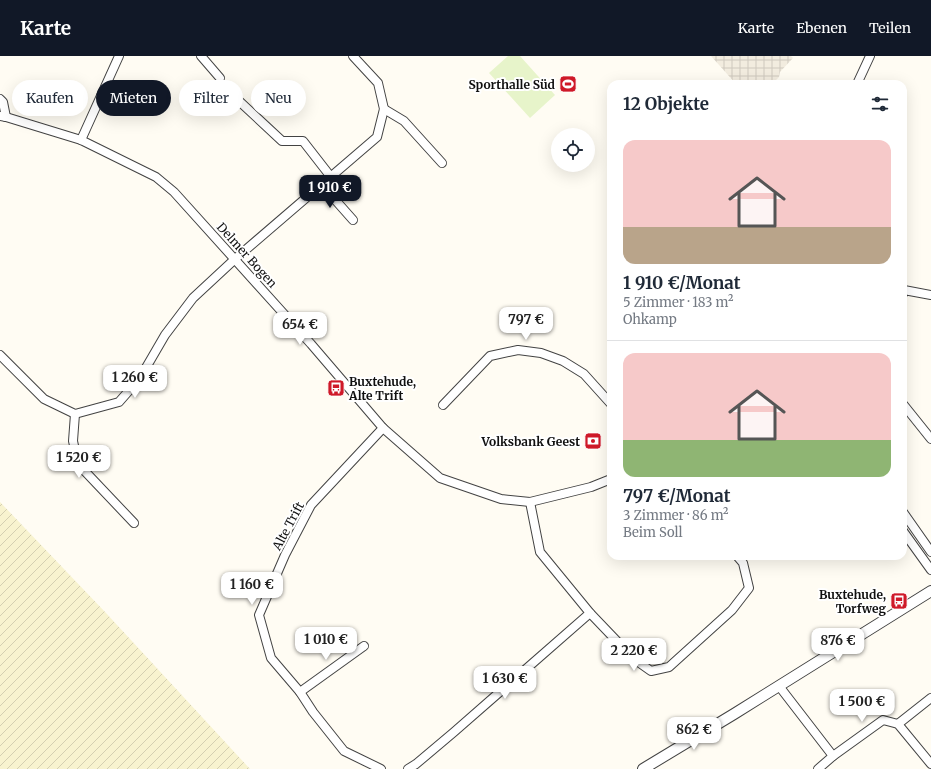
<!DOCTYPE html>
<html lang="de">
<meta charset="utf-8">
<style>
:root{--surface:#fff;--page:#f6f6f7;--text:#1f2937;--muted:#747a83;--line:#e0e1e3;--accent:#111827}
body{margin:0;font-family:Merriweather,serif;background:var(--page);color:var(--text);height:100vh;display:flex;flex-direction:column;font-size:15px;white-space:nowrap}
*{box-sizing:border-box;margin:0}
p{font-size:13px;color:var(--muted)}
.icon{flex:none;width:22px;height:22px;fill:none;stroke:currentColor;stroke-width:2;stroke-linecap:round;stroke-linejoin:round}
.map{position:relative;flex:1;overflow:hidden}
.panel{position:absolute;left:607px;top:24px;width:300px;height:480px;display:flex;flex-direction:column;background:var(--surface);border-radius:12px;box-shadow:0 4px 16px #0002}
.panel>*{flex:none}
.guide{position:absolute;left:12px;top:24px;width:380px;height:36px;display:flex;gap:8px}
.controls{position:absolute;left:551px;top:72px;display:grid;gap:8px}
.controls a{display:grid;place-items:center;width:44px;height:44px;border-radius:50%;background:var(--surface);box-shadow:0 4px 16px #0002;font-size:20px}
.price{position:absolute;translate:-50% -34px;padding:0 9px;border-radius:8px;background:#fff;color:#222;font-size:13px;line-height:26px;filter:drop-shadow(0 1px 2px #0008)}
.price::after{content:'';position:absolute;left:50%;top:24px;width:12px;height:9px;margin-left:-6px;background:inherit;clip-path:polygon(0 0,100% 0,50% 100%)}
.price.current{background:var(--accent);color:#fff}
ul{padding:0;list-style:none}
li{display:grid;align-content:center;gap:8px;height:212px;padding:0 16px}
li+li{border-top:1px solid var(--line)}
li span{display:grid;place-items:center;height:124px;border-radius:12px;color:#555}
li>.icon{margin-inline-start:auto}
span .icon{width:72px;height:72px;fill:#fffc;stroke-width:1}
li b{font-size:17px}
h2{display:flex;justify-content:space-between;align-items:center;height:48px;padding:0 16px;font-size:17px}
.pill{padding:0 14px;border-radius:18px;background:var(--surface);box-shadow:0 4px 16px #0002;font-size:14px;line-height:36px}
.pill.current{background:var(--accent);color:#fff}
header{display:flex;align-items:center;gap:24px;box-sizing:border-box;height:56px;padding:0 20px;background:var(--accent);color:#fff}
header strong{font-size:19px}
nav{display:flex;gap:22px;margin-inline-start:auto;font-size:14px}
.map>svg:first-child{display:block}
.farmland{fill:url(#farmland-furrows)}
.pitch{fill:#e7f4ca}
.plaza{fill:url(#plaza-grid)}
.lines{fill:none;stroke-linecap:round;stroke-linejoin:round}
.minor-casing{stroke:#434343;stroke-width:10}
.tertiary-casing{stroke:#434343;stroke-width:12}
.minor{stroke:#fff;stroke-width:8}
.tertiary{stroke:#fff;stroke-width:10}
.labels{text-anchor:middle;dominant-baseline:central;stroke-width:4;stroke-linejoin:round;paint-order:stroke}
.poi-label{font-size:12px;font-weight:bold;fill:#101010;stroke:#fff;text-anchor:end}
.street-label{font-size:12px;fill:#101010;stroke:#fff}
</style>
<header>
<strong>Karte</strong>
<nav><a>Karte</a><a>Ebenen</a><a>Teilen</a></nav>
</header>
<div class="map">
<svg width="931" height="713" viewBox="0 0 931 713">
<defs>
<pattern id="farmland-furrows" width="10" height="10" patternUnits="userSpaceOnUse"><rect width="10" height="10" fill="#f8f3cf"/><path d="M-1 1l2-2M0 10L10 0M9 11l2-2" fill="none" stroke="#d4cfb1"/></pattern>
<pattern id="plaza-grid" width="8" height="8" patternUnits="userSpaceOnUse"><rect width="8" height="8" fill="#f2ecdf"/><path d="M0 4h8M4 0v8" fill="none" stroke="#cec9be"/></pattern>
</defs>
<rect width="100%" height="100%" fill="#fffcf3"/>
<path class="farmland" d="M0 446 106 557 250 713H0Z"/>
<path class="pitch" d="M508 0H520L555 39 530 62 489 17Z"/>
<path class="plaza" d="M711 0H791L793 2 780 16 779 21 772 28H736Z"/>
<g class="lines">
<g class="minor-casing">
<g id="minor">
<path d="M201 0 220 22"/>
<path d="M857 28 870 0"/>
<path d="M0 43 3 46 6 61"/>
<path d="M238 44 282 85H303L331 121"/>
<path d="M384 53 404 65 442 107"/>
<path d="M0 60 6 61 81 84 156 121 174 136 311 288 383 372 440 422 501 443 530 446 591 431 611 423"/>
<path d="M81 84 119 0"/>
<path d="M322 129 353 164"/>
<path d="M903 238 904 234 931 239"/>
<path d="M0 299 44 343 75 358 119 346 140 322 165 279 193 242 235 203 377 81 384 53 378 27 353 0"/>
<path d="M903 348 931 383"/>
<path d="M443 349 490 300 518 294 541 297 563 305 584 318 611 348"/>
<path d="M75 358 73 385 78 408 134 467"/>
<path d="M530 446 540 496 590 557 634 603 651 615 669 611 732 554 749 532 743 507 737 500"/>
<path d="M903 456 931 496"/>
<path d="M903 475 931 514"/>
<path d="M779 630 833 700 818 713"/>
<path d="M300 636 364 590"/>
<path d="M898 668 931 642"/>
<path d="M833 700 883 664 898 668 931 708"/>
<path d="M381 713 344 695 313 656 300 636 271 602 259 559 285 499 311 449 383 372"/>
<path d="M408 713 416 708 454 676 590 557"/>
</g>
</g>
<g class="tertiary-casing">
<path id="tertiary" d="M643 713 734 658 931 535"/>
</g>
<use href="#minor" class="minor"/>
<use href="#tertiary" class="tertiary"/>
</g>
<defs>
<g id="stadium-square" transform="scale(0.9)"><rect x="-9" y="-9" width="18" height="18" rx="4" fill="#cf1928" stroke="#fff"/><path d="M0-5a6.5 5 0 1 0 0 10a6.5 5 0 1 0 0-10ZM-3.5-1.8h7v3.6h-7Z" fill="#fff"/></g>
<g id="bus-square" transform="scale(0.9)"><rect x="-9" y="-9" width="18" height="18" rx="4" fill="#cf1928" stroke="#fff"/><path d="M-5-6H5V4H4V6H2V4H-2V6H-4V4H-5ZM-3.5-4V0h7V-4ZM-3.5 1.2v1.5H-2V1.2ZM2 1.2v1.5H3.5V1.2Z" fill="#fff"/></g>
<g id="bank-square" transform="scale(0.9)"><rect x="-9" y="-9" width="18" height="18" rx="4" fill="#cf1928" stroke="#fff"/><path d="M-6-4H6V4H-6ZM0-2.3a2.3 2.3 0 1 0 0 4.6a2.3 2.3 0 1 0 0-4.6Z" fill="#fff"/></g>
</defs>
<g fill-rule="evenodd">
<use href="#stadium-square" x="568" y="28"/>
<use href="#bus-square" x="336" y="332"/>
<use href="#bank-square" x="593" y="385"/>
<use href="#bus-square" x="899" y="545"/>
</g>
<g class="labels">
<g class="poi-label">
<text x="555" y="28">Sporthalle Süd</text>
<text x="349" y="325" text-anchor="start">Buxtehude,<tspan x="349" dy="14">Alte Trift</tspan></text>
<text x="580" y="385">Volksbank Geest</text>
<text x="886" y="538">Buxtehude,<tspan x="886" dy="14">Torfweg</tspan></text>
</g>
<g class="street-label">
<text transform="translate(247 199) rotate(48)">Delmer Bogen</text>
<text transform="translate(288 470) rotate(-62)">Alte Trift</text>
</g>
</g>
</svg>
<div class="controls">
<a><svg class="icon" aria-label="locate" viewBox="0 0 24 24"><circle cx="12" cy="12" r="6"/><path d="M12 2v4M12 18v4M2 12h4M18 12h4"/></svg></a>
</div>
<b class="price current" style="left:330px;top:153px">1 910 €</b>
<b class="price" style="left:526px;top:285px">797 €</b>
<b class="price" style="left:300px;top:290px">654 €</b>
<b class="price" style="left:135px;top:343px">1 260 €</b>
<b class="price" style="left:79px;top:423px">1 520 €</b>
<b class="price" style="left:252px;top:550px">1 160 €</b>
<b class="price" style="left:326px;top:605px">1 010 €</b>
<b class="price" style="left:838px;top:606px">876 €</b>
<b class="price" style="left:634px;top:616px">2 220 €</b>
<b class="price" style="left:505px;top:644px">1 630 €</b>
<b class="price" style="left:862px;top:667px">1 500 €</b>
<b class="price" style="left:694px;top:695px">862 €</b>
<div class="guide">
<a class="pill">Kaufen</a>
<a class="pill current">Mieten</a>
<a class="pill">Filter</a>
<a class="pill">Neu</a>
</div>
<section class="panel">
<h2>12 Objekte<svg class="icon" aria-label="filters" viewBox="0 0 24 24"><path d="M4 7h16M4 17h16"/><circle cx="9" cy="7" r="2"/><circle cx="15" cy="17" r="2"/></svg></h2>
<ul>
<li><span style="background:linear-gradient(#f6c9c9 70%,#b9a48a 0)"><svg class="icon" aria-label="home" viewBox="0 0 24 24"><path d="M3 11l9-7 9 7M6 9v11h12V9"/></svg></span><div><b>1 910 €/Monat</b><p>5 Zimmer · 183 m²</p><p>Ohkamp</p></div></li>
<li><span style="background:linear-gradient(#f6c9c9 70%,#8fb573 0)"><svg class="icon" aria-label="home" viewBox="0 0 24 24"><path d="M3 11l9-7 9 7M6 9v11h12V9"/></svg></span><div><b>797 €/Monat</b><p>3 Zimmer · 86 m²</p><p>Beim Soll</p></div></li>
</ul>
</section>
</div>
